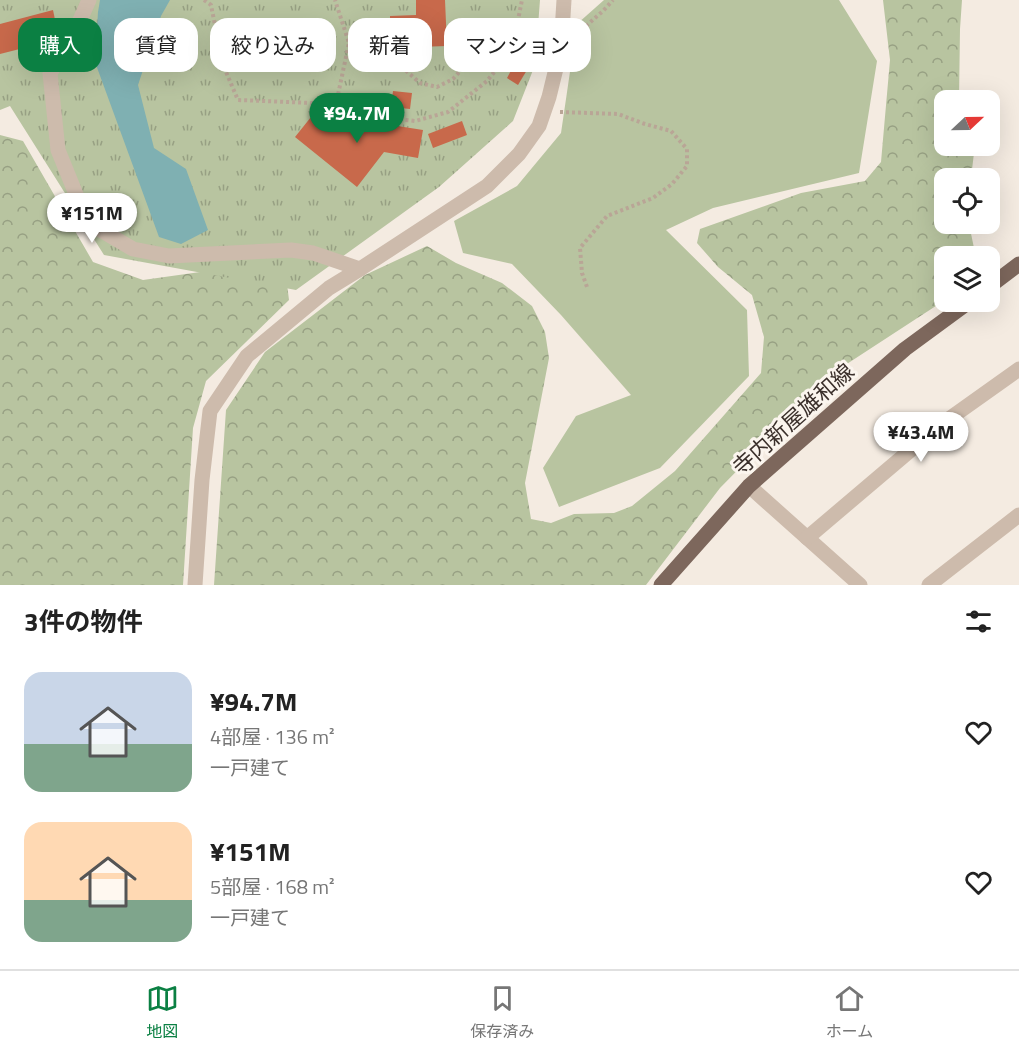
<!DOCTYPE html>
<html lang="ja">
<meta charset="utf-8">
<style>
:root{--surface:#fff;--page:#f2f2f2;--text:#222;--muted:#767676;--line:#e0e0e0;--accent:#0b8043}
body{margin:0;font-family:"Titillium Web","Noto Sans JP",sans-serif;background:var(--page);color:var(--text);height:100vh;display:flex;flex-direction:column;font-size:22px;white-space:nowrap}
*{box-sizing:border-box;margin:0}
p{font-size:20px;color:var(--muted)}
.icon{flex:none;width:33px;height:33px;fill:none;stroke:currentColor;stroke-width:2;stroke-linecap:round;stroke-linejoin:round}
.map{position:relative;height:585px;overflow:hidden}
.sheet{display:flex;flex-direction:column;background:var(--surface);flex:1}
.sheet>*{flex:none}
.guide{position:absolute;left:18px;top:18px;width:600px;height:54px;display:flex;gap:12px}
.needle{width:39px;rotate:68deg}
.buttons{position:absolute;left:934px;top:90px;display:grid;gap:12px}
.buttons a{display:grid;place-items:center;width:66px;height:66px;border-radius:12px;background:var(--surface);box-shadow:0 6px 24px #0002;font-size:30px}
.price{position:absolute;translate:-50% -51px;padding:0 14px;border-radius:21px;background:#fff;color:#222;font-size:20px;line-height:39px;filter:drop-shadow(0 2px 3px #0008)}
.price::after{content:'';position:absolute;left:50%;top:36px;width:18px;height:14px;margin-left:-9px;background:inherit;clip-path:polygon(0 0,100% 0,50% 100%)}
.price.selected{background:var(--accent);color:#fff}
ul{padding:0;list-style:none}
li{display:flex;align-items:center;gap:18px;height:150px;padding:0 24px}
li span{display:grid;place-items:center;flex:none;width:168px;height:120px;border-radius:18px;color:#555}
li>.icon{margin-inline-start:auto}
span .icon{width:72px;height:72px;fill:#fffc;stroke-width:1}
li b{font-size:26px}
h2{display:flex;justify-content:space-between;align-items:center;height:72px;padding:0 24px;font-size:26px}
.pill{padding:0 21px;border-radius:18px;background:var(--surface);box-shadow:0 6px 24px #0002;font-size:21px;line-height:54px}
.pill.selected{background:var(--accent);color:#fff}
.tabs{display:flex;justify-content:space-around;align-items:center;height:84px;border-top:2px solid var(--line);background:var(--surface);font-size:16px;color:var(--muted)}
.tabs a{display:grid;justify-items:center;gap:3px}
.tabs .selected{color:var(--accent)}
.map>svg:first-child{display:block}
.green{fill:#b8c4a0}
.forest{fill:url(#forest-crowns)}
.park{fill:url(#park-tufts)}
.water{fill:#7fb0b2}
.building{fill:#c8694b}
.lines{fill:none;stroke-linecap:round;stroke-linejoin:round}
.path{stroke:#b9a596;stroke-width:4;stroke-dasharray:3 3;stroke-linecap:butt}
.minor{stroke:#cdbbac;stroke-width:15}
.tertiary{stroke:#cdbbac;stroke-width:15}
.primary{stroke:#7d675c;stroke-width:15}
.labels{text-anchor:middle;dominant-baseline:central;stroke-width:6;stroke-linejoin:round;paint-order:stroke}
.street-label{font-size:22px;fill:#3b302b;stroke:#fbf5ee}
</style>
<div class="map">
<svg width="1019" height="585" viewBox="0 0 1019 585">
<defs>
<pattern id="forest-crowns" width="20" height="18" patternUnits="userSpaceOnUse" patternTransform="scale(1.5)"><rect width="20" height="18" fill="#b8c4a0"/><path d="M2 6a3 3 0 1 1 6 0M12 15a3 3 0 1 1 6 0" fill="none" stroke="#97a083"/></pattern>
<pattern id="park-tufts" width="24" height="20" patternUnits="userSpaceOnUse" patternTransform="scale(1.5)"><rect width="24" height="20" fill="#b8c4a0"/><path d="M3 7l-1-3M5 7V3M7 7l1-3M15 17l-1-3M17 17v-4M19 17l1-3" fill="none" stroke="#97a083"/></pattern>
</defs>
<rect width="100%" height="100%" fill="#f4ebe1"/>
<path class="green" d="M604 0H839L877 61 859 173 713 208 666 230 747 310 749 376 660 468 559 507 543 468 576 416 631 395 561 315 512 264 463 253 454 221 517 186 561 133 577 24Z"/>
<g class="forest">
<path d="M883 0H962L960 29 959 100H945V146H972L974 153 971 178H945V224H969L974 248 973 256H945V300L833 373 720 488 646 585H214L226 410 265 352 365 275 427 246 456 263 502 283 532 306 545 332 549 358 525 483 531 519 551 523 574 514 614 513 632 506 675 471 761 373 764 337 752 295 718 267 697 243 700 229 801 193 865 181 881 162 890 60Z"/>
<path d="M0 135 23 141 93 262 143 280 236 267 286 276 289 300 206 381 193 428 183 585H0Z"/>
</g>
<path class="park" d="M0 0H540L535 65 513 121 439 187 296 290 104 255 10 106 0 110Z"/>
<path class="water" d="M100 0H170L161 16 138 85 154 148 186 169 208 230 181 244 159 237 95 62 98 12Z"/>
<g class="building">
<path d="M416 0H445L447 46 417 47V32L390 33V16L416 15Z"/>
<path d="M53 10 59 39 0 54V24Z"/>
<path d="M262 26 272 65 258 69 248 30Z"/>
<path d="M491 27 505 34 494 56 480 48Z"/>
<path d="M515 63 527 70 518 85 507 78Z"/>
<path d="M393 91 412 93 410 109 391 107Z"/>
<path d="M319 107 359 138 372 122 423 130 418 158 384 152 357 187 295 137Z"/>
<path d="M462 121 467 135 433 148 428 134Z"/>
</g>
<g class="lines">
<g class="path">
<path d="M204 0 211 5 223 65 238 100 336 104 349 43 335 0"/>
<path d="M577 34 603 11 613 0"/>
<path d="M349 43 363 48 374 47 384 51 420 83 437 87 453 79 470 60"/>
<path d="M336 104 362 115 415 121 448 112 487 81 512 50 522 0"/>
<path d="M560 112 618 114 645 124 671 131 687 149V166L672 184 653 198 607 216 580 248 582 273 587 287"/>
</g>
<g class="minor">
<path d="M89 0 72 38 50 73 58 150 80 204 99 229 133 249 169 256 291 250 313 253 360 269"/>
<path d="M749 486 860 585"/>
<path d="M807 538 939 426 1019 369"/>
<path d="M929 585 1019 515"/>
</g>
<path class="tertiary" d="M195 585 202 480 210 411 247 356 329 288 360 269 487 186 519 154 539 126 549 97 561 48 564 0"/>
<g class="primary">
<path d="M990 286 1019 264"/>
<path d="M661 585 749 486 905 349 969 302"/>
</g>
</g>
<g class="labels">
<g class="street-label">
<text transform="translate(793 419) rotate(-42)">寺内新屋雄和線</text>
</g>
</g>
</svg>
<div class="buttons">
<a><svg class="needle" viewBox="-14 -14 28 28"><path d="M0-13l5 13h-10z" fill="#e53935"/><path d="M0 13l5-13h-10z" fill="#767676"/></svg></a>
<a><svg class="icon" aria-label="locate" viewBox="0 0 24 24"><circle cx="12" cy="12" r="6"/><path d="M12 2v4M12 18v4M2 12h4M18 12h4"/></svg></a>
<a><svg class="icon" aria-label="layers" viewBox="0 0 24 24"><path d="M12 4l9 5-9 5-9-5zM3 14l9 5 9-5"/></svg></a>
</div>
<b class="price selected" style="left:357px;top:144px">¥94.7M</b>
<b class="price" style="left:92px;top:244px">¥151M</b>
<b class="price" style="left:921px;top:463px">¥43.4M</b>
<div class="guide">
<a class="pill selected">購入</a>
<a class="pill">賃貸</a>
<a class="pill">絞り込み</a>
<a class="pill">新着</a>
<a class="pill">マンション</a>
</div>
</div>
<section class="sheet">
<h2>3件の物件<svg class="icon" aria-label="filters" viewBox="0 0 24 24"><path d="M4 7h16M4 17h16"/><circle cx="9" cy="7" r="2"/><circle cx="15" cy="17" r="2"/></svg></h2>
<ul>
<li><span style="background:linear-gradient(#c9d6e8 60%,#7fa58c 0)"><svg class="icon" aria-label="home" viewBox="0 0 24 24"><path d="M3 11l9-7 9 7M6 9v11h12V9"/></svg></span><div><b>¥94.7M</b><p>4部屋 · 136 m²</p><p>一戸建て</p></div><svg class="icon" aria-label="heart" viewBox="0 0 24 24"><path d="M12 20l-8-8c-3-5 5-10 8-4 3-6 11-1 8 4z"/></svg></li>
<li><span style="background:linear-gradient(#ffd9b3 65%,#7fa58c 0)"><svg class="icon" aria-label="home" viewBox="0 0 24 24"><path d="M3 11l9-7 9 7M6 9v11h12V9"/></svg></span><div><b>¥151M</b><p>5部屋 · 168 m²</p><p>一戸建て</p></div><svg class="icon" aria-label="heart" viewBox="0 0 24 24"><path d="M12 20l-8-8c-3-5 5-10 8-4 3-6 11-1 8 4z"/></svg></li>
</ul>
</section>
<nav class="tabs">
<a class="selected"><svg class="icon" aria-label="map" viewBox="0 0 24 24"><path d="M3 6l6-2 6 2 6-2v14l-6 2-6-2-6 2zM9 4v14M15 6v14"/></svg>地図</a>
<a><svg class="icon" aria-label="saved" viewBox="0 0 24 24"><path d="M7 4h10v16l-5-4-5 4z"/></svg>保存済み</a>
<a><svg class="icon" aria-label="home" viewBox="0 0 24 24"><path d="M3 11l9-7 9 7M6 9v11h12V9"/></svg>ホーム</a>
</nav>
